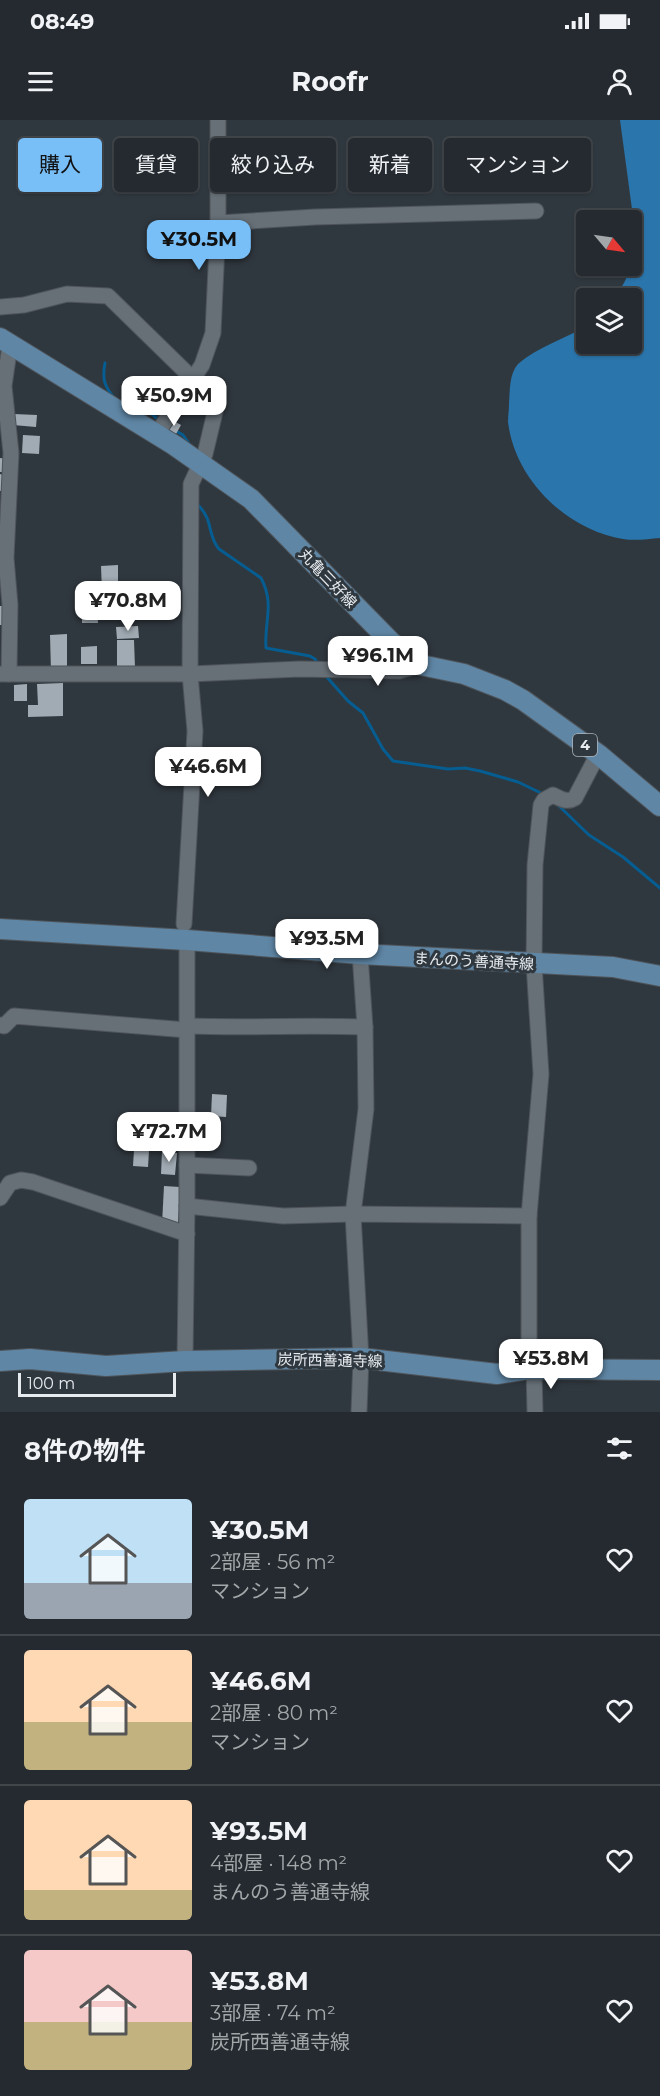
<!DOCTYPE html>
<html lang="ja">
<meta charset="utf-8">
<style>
:root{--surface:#242a2f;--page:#2c3237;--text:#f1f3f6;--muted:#a3a7aa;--line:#41464b;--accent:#78bff8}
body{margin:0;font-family:Montserrat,"Noto Sans JP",sans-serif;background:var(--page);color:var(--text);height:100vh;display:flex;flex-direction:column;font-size:22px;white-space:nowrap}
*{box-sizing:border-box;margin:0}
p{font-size:20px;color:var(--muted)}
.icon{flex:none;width:33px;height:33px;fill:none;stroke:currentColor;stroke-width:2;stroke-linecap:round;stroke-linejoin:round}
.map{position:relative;height:1292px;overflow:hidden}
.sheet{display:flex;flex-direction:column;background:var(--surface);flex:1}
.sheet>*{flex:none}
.banner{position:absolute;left:18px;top:18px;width:624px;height:54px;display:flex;gap:12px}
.needle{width:39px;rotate:119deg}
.fabs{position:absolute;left:576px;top:90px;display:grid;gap:12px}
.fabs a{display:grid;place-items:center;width:66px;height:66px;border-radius:6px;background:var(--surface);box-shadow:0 2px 4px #0004,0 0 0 2px var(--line);font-size:30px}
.scale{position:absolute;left:18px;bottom:15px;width:158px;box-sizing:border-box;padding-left:6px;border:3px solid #e6ebef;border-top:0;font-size:16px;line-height:21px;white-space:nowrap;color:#e6ebef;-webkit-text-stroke:4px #30383f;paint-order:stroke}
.price{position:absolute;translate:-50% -51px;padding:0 14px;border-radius:12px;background:#fff;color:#222;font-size:20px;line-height:39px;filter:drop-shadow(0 2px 3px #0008)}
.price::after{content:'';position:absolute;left:50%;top:36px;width:18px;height:14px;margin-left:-9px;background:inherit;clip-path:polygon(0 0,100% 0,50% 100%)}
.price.current{background:var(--accent);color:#111}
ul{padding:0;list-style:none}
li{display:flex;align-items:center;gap:18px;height:150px;padding:0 24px}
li+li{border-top:2px solid var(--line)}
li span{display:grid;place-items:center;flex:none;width:168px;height:120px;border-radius:6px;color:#555}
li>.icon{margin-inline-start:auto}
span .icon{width:72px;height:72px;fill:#fffc;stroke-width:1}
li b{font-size:26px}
h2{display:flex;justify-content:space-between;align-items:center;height:72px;padding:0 24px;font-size:26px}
.pill{padding:0 21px;border-radius:6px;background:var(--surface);box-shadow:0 2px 4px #0004,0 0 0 2px var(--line);font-size:21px;line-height:54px}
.pill.current{background:var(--accent);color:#111}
.status{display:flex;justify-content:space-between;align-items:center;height:42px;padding:0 30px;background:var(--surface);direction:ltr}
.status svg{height:16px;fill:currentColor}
header{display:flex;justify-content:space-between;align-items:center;height:78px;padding:0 24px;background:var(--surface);font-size:27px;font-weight:700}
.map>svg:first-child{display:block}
.forest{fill:#2a75ab}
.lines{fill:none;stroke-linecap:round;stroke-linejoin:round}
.stream{stroke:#065d91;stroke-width:3}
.building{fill:#a1abb3}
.minor-casing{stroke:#4e545a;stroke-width:17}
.major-casing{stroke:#4e545a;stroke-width:22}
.minor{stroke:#677077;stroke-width:15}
.major{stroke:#5f86a5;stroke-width:20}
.labels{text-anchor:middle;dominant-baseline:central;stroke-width:6;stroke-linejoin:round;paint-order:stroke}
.shield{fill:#30383f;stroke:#afb5ba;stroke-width:1.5}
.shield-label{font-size:14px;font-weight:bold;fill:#e6ebef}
.street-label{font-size:15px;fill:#e6ebef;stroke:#30383f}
</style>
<div class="status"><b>08:49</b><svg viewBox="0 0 49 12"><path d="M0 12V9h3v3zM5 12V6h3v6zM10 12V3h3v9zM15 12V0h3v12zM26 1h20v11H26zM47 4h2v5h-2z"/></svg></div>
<header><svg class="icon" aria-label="menu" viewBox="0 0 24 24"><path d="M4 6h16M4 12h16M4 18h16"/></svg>Roofr<svg class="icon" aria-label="person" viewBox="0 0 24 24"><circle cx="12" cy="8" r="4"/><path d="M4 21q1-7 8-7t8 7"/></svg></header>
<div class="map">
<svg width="660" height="1292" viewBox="0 0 660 1292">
<rect width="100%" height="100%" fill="#30383f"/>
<path class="forest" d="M620 0H660V418C648 419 635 421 623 419 567 410 515 360 508 302 508 296 509 290 509 284 510 271 509 254 518 244 537 227 565 219 586 206V224H632V178H614L624 163 632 146 636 119Z"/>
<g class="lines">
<g class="stream">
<path d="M105 243C102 259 104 266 115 279"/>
<path d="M121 282 147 290 160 301"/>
<path d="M176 311 183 315 190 325"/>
<path d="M199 386C214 402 207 415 219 429L261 458C275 484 264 502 266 528L310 536 315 539 318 544"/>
<path d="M325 555 348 581 363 593 383 629 393 641 448 649 465 648 480 651 518 662 543 674"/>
<path d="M558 685 589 715 623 737 660 768"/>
</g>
</g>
<g class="building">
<path d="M14 294 37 295 36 307 13 305Z"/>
<path d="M172 300 181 305 176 314 167 310Z"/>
<path d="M23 315 40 316 39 334 22 333Z"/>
<path d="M0 338 7 339 6 352H0Z"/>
<path d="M0 354 3 355 2 371H0Z"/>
<path d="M118 445V472H102L101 446Z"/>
<path d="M82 482H97L98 503H82Z"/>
<path d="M0 486H2L3 505H0Z"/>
<path d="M138 506 139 518 117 519 116 507Z"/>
<path d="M67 514V552H51L50 515Z"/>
<path d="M117 520H134L135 548H117Z"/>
<path d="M97 526V544H81V527Z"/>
<path d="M63 563V596L28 597V585H38L37 564Z"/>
<path d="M27 564V581H14V565Z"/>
<path d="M212 974 227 975 226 997 211 996Z"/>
<path d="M197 997 213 998 212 1007 197 1006Z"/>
<path d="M134 1030 149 1031 148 1047 133 1046Z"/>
<path d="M162 1032 177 1033 175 1055 161 1054Z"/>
<path d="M164 1066 180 1067 178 1105 162 1104Z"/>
</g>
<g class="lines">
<g class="minor-casing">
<g id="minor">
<path d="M218 103 315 97 536 91"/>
<path d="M0 187 24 185 67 174 108 176 193 259 215 276 216 288 205 334 191 364 190 554 195 611 184 804"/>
<path d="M156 315 202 245 213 213 218 103V0"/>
<path d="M0 554H190L300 549 399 551 421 545"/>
<path d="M9 554 10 485 6 438 11 333 4 266 10 225"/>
<path d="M0 905 4 906 14 896 187 910"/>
<path d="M187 906C247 908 306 905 365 907"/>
<path d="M187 1045 249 1048"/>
<path d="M0 1078 10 1063 21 1060 33 1062 187 1114"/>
<path d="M187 1086 283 1096 353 1094 529 1096"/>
<path d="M185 1241 187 1086V820"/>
<path d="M529 1249V1096L541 954 534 844 535 745 541 685 544 680 553 675C561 679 567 683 575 678L598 634"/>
<path d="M534 1249 535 1292"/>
<path d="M359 1292 361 1238 353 1094 366 989 365 907 360 834"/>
</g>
</g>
<g class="major-casing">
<g id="major">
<path d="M0 218 174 325 251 379 391 522 421 545 464 554 505 570 523 580 598 634 660 686"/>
<path d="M0 809 187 820 360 834 613 847 660 856"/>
<path d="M0 1241 30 1239 106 1246 185 1241 361 1238 497 1254 529 1249 660 1250"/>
</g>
</g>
<use href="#minor" class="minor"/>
<use href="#major" class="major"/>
</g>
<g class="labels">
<rect class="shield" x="573" y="614" width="24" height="22" rx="4.5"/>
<g class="shield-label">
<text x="585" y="625">4</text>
</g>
<g class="street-label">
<text transform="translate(328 458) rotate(46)">丸亀三好線</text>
<text transform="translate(474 841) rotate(3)">まんのう善通寺線</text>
<text transform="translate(330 1240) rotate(1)">炭所西善通寺線</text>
</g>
</g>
</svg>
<div class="fabs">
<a><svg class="needle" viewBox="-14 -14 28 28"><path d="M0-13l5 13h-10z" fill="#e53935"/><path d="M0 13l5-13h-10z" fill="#a3a7aa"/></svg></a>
<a><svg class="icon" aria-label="layers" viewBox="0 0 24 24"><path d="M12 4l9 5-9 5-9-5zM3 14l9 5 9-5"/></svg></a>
</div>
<div class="scale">100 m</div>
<b class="price current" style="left:199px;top:151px">¥30.5M</b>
<b class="price" style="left:174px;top:307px">¥50.9M</b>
<b class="price" style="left:128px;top:512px">¥70.8M</b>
<b class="price" style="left:378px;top:567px">¥96.1M</b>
<b class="price" style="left:208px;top:678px">¥46.6M</b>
<b class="price" style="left:327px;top:850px">¥93.5M</b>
<b class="price" style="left:169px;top:1043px">¥72.7M</b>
<b class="price" style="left:551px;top:1270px">¥53.8M</b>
<div class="banner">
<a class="pill current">購入</a>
<a class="pill">賃貸</a>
<a class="pill">絞り込み</a>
<a class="pill">新着</a>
<a class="pill">マンション</a>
</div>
</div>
<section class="sheet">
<h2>8件の物件<svg class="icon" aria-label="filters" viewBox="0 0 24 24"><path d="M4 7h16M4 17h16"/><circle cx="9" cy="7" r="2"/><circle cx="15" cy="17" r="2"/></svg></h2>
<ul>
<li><span style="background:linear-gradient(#bfe0f5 70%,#9aa5b1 0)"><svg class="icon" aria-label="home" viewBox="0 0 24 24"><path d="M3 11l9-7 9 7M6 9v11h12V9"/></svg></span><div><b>¥30.5M</b><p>2部屋 · 56 m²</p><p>マンション</p></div><svg class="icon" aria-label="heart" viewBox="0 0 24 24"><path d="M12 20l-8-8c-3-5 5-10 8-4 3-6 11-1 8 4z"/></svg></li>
<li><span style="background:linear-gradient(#ffd9b3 60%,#c2b280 0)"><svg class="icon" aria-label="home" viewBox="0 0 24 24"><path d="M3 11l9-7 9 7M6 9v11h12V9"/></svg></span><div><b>¥46.6M</b><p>2部屋 · 80 m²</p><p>マンション</p></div><svg class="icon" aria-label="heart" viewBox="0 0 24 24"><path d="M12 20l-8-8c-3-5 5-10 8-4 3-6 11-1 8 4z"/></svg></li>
<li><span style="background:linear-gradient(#ffd9b3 75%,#c2b280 0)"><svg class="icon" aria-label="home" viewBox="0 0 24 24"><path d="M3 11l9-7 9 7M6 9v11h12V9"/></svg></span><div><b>¥93.5M</b><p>4部屋 · 148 m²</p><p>まんのう善通寺線</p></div><svg class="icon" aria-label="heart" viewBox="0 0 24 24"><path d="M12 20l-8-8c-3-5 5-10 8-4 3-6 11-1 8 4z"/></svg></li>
<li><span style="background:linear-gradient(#f6c9c9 60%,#c2b280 0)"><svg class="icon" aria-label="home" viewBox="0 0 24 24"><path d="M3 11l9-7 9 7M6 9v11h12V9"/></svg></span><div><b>¥53.8M</b><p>3部屋 · 74 m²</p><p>炭所西善通寺線</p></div><svg class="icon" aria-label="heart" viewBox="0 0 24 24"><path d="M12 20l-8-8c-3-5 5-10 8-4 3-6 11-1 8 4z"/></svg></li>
</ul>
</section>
